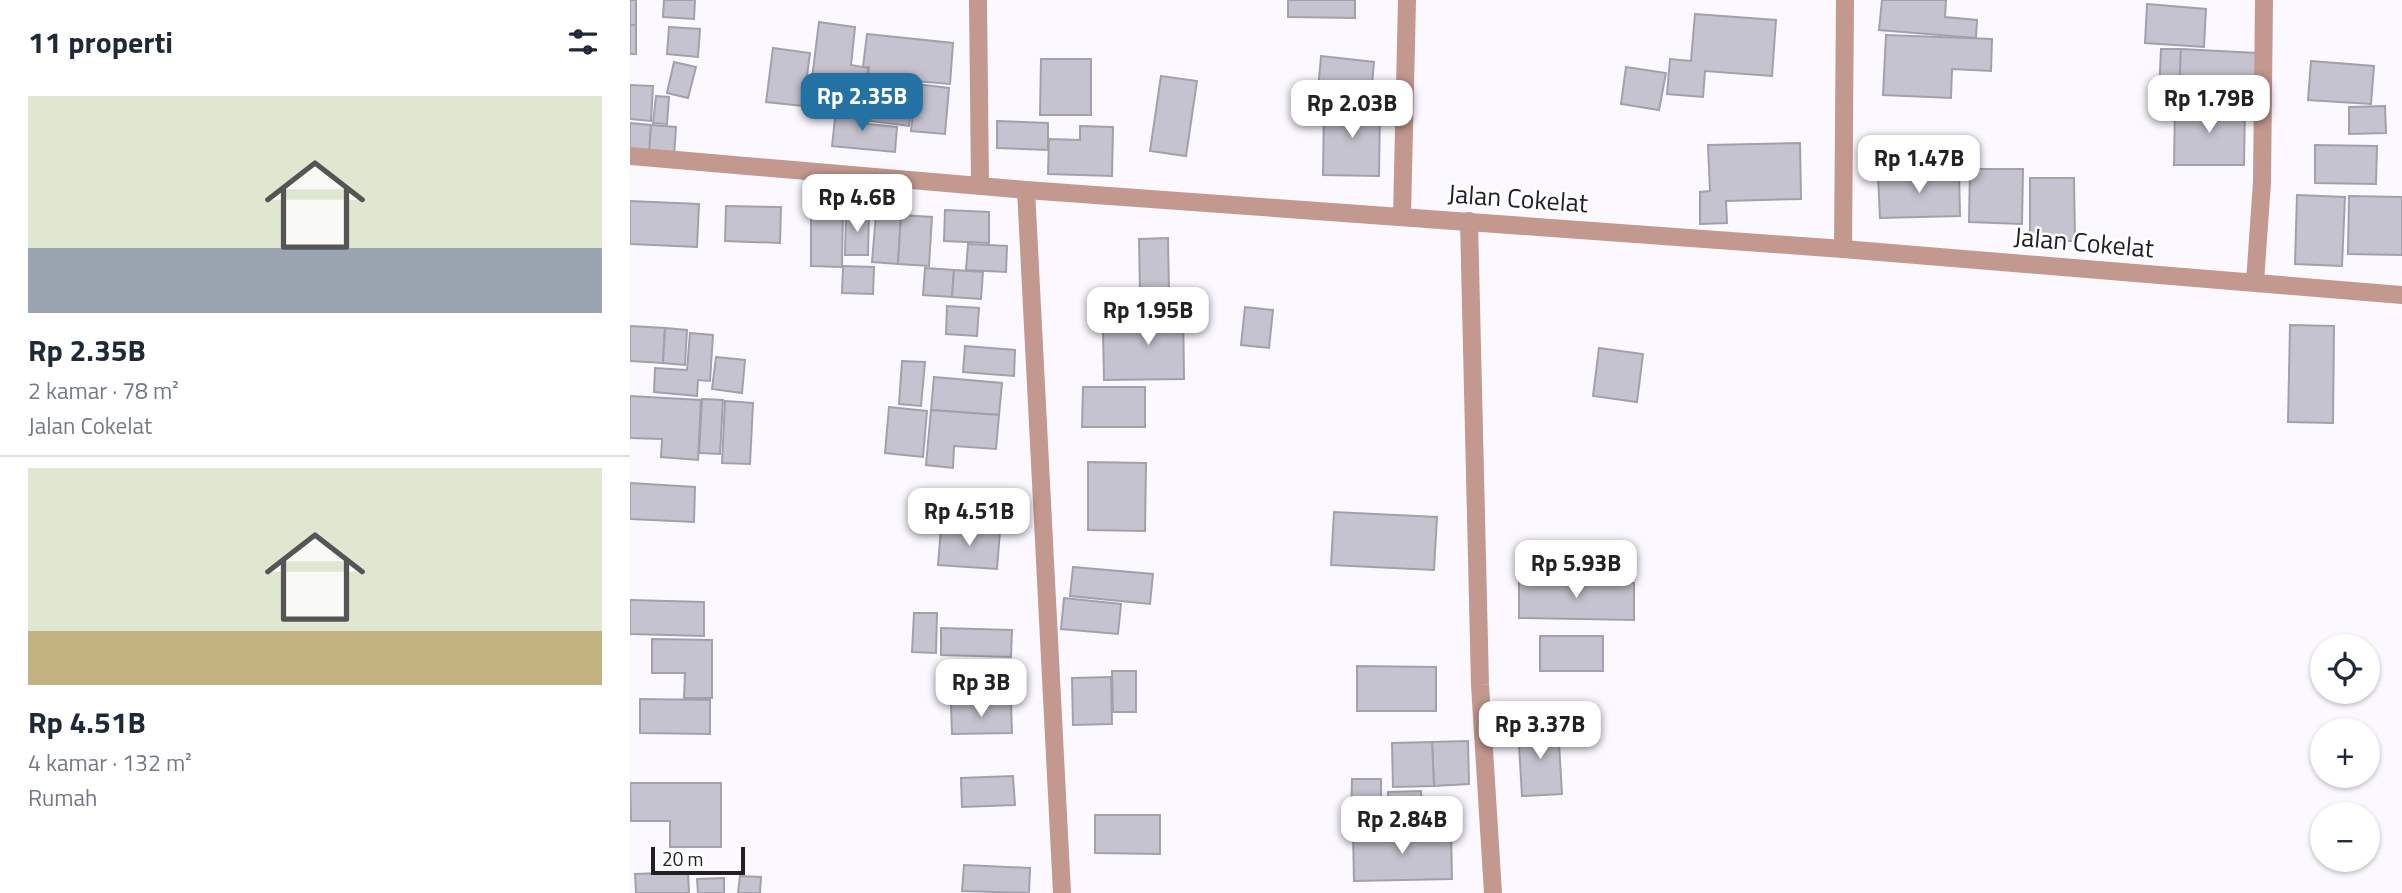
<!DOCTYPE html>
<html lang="id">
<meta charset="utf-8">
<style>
:root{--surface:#fff;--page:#f2f2f3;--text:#1f2937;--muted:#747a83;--line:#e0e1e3;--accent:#2471a3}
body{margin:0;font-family:"Titillium Web",sans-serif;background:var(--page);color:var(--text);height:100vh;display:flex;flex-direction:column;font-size:26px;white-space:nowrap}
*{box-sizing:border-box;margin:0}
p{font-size:23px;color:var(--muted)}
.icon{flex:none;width:38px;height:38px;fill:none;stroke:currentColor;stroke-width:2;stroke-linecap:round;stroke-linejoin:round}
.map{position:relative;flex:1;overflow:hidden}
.drawer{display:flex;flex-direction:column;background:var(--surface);width:630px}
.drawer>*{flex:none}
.controls{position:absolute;left:1680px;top:634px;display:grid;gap:14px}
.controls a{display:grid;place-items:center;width:70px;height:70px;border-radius:50%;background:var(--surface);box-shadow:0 2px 5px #0004;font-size:35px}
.scale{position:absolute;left:21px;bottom:18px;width:94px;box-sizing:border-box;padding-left:7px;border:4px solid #222025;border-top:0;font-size:19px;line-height:24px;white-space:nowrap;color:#222025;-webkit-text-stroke:5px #fff;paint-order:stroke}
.price{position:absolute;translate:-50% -60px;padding:0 16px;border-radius:14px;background:#fff;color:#222;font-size:23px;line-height:46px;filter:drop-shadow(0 2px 4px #0008)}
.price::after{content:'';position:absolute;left:50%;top:42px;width:21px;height:16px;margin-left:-10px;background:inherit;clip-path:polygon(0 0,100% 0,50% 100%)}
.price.on{background:var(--accent);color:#fff}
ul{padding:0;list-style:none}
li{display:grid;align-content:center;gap:14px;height:371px;padding:0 28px}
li+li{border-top:2px solid var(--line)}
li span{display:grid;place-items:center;height:217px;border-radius:0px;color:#555}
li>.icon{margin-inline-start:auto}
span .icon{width:126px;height:126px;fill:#fffc;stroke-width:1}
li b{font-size:30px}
h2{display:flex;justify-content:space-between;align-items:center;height:84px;padding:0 28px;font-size:30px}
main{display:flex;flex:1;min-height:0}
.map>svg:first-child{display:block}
.building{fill:#c6c3d0;stroke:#a2a0ac;stroke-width:2}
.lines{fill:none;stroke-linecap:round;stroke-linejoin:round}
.street{stroke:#c2988f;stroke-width:18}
.labels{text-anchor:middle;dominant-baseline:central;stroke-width:5;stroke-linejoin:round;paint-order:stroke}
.street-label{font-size:26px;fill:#222025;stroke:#fff}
</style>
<main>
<section class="drawer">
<h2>11 properti<svg class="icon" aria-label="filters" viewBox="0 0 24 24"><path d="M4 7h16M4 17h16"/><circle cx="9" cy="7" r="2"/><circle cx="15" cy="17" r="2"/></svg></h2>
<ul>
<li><span style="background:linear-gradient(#dfe7d0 70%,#9aa5b1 0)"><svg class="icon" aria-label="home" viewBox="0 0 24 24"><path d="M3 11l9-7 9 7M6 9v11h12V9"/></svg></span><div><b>Rp 2.35B</b><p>2 kamar · 78 m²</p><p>Jalan Cokelat</p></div></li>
<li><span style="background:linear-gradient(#dfe7d0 75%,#c2b280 0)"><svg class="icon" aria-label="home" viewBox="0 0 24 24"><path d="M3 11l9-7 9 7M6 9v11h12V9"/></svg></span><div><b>Rp 4.51B</b><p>4 kamar · 132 m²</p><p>Rumah</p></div></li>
</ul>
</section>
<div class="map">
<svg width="1772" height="893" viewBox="0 0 1772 893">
<rect width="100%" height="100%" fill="#fbf9ff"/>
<g class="building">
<rect x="0" y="0" width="6" height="25"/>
<path d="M34 0H65L64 19 33 17Z"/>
<path d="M658 0H725V18L658 17Z"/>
<path d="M1252 0H1316L1315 17 1347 20 1346 38 1249 30Z"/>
<path d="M1517 4 1576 9 1574 47 1515 43Z"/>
<path d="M1065 14 1146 20 1142 76 1075 71 1073 97 1037 94 1040 59 1061 61Z"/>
<path d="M189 22 225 27 221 65 238 68 234 101 216 99 215 107 179 103Z"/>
<rect x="0" y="25" width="6" height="29"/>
<path d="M39 27 70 29 68 57 37 54Z"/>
<path d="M237 34 323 43 320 84 238 77 239 67H233Z"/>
<path d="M1256 35 1362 39 1361 71 1322 69 1321 98 1253 95Z"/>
<path d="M143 48 180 53 173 106 136 102Z"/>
<path d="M1531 49H1551L1549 92H1529Z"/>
<path d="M1551 49 1627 53 1625 96 1549 92Z"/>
<path d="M691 56 744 62 741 96 688 91Z"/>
<path d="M411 59H461V115H410Z"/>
<path d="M1681 61 1744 66 1741 104 1678 100Z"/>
<path d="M44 62 66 67 58 98 37 93Z"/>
<path d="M996 67 1036 73 1029 110 991 104Z"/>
<path d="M531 76 567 81 556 156 520 151Z"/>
<path d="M245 78 284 83 279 126 240 121Z"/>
<path d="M286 84 319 88 315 134 281 131Z"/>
<path d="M0 85 23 86 21 121 0 119Z"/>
<path d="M26 96 39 97 37 124 23 123Z"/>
<path d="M694 104 750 105 749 176 693 175Z"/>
<path d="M1545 105 1615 106 1614 165H1544Z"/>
<path d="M1755 106 1756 133 1719 134V107Z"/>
<path d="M206 109 240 113 238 124 267 127 265 152 202 146Z"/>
<path d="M367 121 418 123V150L367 148Z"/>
<path d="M0 123 21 125 19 155 0 153Z"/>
<path d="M21 125 46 127 44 157 19 155Z"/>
<path d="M450 126 483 127 482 176 418 174 419 139 450 140Z"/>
<path d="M1170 143 1171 199 1096 201 1097 223 1070 224V192L1080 191 1078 145Z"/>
<path d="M1685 145 1747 146 1746 184 1685 183Z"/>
<path d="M1340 169H1393L1392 224 1339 222Z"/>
<path d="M1329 172 1330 216 1250 218 1248 175Z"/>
<path d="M1400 178H1444L1445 241H1400Z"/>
<path d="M1667 195 1715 197 1712 266 1665 264Z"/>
<path d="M1719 196 1772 197V255L1718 254Z"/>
<path d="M0 201 69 204 67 247 0 244Z"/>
<path d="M181 205 213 206 212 267 181 266Z"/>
<path d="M96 206 151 207 150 243 95 241Z"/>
<path d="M315 210 359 212V243L314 241Z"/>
<path d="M216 212H239L238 255H215Z"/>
<path d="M246 214 271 215 268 264 242 262Z"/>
<path d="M271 215 302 217 299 266 268 264Z"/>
<path d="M538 238 539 294H510L509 239Z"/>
<path d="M338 244 377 246 376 272 336 270Z"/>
<path d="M213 266 244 267 243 294 212 293Z"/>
<path d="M295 268 324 270 322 297 293 295Z"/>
<path d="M324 270 353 272 351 299 322 297Z"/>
<path d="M522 301H553L554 379 474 380 473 330H522Z"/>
<path d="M317 306 349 308 347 336 316 334Z"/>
<path d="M615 307 643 310 639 348 611 345Z"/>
<path d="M1660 325 1704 326 1703 423 1658 422Z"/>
<path d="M0 326 35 328 33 363 0 361Z"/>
<path d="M35 328 57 330 55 365 33 363Z"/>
<path d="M60 333 83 335 80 381 68 380 67 396 24 392 25 368 57 370Z"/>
<path d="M335 346 385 350 384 376 333 372Z"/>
<path d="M969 348 1013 354 1007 402 963 396Z"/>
<path d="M86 357 115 360 112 393 82 389Z"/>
<path d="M272 361 295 362 291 406 269 404Z"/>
<path d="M304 377 372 383 369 415 301 410Z"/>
<path d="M453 387H515V427H452Z"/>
<path d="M0 396 71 400 68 460 31 457 32 439 0 438Z"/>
<path d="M72 399 93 400 90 454 69 453Z"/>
<path d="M95 401 123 403 120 464 92 463Z"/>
<path d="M259 407 297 411 293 457 255 453Z"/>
<path d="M301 410 369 415 366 449 324 446 323 468 296 465Z"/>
<path d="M458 462 516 463 515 531 458 530Z"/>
<path d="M0 483 65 487 64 522 0 519Z"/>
<path d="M704 512 807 517 804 570 701 565Z"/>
<path d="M311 528 370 531 367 569 308 565Z"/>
<path d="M443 567 523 574 520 604 440 596Z"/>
<path d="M889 581 1004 583V620L889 618Z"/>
<path d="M434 598 491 604 488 634 431 629Z"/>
<path d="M0 600 74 602V636L0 634Z"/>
<path d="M284 613H307L306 653 282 652Z"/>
<path d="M311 628 382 630 381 657 311 655Z"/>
<rect x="910" y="636" width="63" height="35"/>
<path d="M22 639 82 640V698H54L55 673H22Z"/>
<path d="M727 666 806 667V711H727Z"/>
<path d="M482 671H506V712H483Z"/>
<path d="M481 677 482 724 443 725 442 678Z"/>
<path d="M10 699 80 700V734L10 733Z"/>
<path d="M381 703 382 733 322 734 321 704Z"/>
<path d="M928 726 932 794 892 796 888 728Z"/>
<path d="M838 741 839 784 804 786 802 742Z"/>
<path d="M802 742 804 786 763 787 762 743Z"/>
<path d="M383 776 385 805 332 807 331 778Z"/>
<path d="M722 779H751V819L721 818Z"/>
<path d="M0 783H91V847H40V821H1Z"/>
<path d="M791 791 792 818 758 819V792Z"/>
<path d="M465 815H530V854L465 853Z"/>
<path d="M821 830 822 879 724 881 723 832Z"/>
<path d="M334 865 400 868 399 893 332 891Z"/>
<path d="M58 872 59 893H6L5 874Z"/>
<path d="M110 876 131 877 130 893H108Z"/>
<path d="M94 878V893H68L67 879Z"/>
</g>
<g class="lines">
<g class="street">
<path d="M348 0 350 185"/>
<path d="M0 156 396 190 1213 249 1772 295"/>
<path d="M396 190 432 893"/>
<path d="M772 216 777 0"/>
<path d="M839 221 850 685 863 893"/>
<path d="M1213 249 1215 0"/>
<path d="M1625 282 1632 182 1634 0"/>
</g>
</g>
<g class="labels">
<g class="street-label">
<text transform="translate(888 198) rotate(4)">Jalan Cokelat</text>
<text transform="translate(1454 242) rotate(5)">Jalan Cokelat</text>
</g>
</g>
</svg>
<div class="controls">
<a><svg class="icon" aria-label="locate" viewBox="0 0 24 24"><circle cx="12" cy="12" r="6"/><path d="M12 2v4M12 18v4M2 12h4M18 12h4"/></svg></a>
<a>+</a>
<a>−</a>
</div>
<div class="scale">20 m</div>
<b class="price on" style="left:232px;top:133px">Rp 2.35B</b>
<b class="price" style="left:1579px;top:135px">Rp 1.79B</b>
<b class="price" style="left:722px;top:140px">Rp 2.03B</b>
<b class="price" style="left:1289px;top:195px">Rp 1.47B</b>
<b class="price" style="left:227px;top:234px">Rp 4.6B</b>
<b class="price" style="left:518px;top:347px">Rp 1.95B</b>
<b class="price" style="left:339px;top:548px">Rp 4.51B</b>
<b class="price" style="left:946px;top:600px">Rp 5.93B</b>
<b class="price" style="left:351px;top:719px">Rp 3B</b>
<b class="price" style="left:910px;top:761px">Rp 3.37B</b>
<b class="price" style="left:772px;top:856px">Rp 2.84B</b>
</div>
</main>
